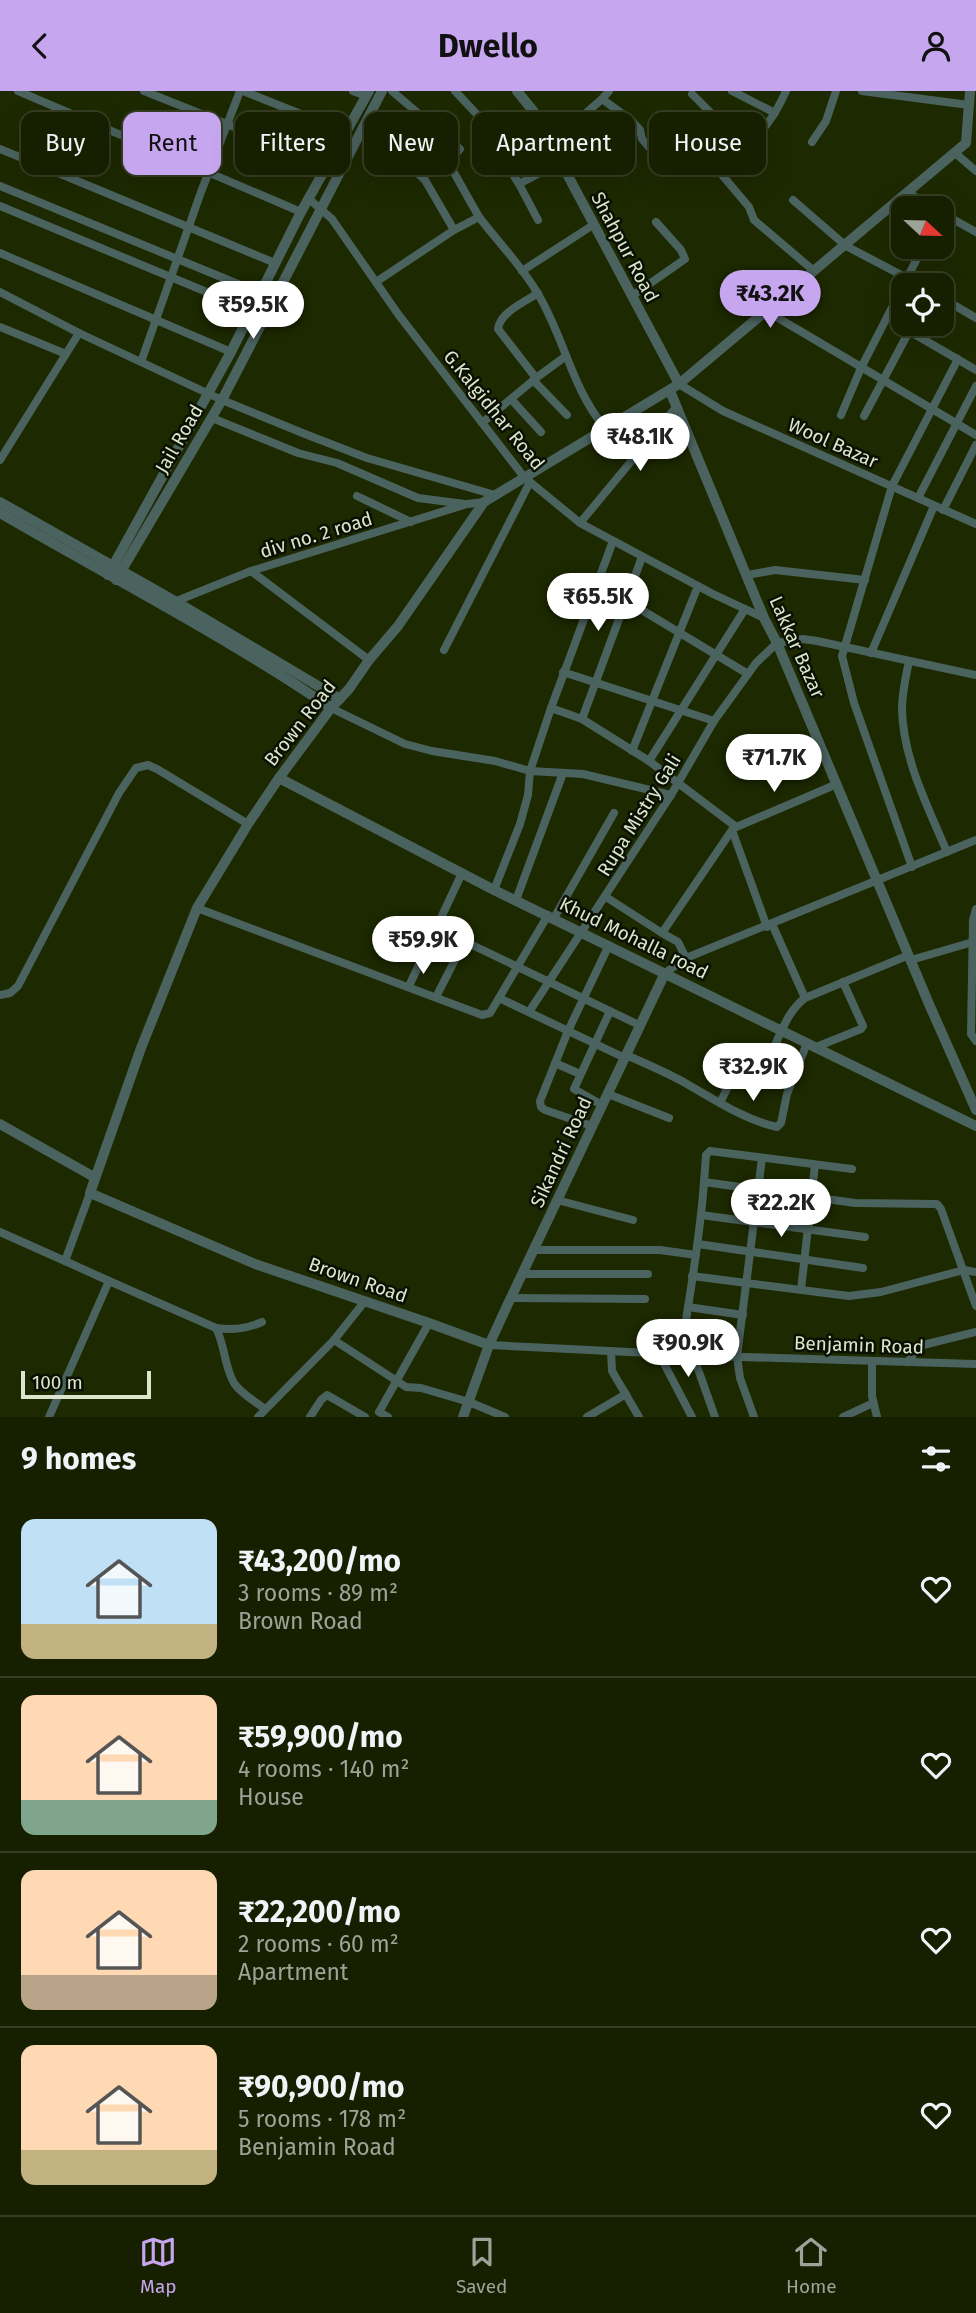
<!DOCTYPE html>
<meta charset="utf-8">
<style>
:root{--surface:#161f00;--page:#232c0f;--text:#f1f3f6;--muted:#9ea299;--line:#353d22;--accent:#c7a6f0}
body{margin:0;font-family:"Fira Sans",sans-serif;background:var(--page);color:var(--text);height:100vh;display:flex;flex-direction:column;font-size:26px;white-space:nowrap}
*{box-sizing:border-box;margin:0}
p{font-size:23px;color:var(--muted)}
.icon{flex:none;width:38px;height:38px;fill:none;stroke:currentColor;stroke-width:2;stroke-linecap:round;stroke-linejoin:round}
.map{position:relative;height:1326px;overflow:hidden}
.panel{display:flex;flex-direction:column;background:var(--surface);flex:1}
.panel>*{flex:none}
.guide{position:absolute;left:21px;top:21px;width:934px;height:63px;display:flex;gap:14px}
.needle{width:46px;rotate:112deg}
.tools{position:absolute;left:891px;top:105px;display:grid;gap:14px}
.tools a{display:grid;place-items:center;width:63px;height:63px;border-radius:14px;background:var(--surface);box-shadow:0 7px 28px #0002,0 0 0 2px var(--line);font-size:35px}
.scale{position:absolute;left:21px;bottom:18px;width:130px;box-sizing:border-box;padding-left:7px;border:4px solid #dce5ce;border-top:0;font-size:19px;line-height:24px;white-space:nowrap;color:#dce5ce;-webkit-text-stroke:5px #0a1002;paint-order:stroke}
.price{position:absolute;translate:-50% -60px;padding:0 16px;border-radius:24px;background:#fff;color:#222;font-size:23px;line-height:46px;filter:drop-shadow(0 2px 4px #0008)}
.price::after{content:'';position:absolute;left:50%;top:42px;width:21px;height:16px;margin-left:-10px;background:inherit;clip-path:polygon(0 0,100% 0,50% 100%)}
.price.current{background:var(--accent);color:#111}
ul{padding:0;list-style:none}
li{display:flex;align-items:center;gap:21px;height:175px;padding:0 21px}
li+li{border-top:2px solid var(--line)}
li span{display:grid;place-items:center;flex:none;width:196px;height:140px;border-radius:14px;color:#555}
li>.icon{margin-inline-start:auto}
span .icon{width:84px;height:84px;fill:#fffc;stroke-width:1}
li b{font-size:30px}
h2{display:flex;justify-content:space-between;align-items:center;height:84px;padding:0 21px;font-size:30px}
.chip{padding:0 24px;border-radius:14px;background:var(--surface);box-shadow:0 7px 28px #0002,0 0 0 2px var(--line);font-size:24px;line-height:63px}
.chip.current{background:var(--accent);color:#111}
header{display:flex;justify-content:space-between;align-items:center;height:91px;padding:0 21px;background:var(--accent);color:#111;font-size:32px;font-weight:700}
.tabs{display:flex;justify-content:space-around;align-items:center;height:98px;border-top:2px solid var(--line);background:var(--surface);font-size:19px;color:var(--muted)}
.tabs a{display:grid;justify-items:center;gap:4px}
.tabs .current{color:var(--accent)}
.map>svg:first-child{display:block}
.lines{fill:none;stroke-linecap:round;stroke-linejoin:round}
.minor{stroke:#4b635f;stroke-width:8}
.tertiary{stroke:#4b635f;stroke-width:10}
.labels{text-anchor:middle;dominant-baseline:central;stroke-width:5;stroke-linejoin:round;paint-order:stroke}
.street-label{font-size:19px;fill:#dce5ce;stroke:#0a1002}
</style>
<header><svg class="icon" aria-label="back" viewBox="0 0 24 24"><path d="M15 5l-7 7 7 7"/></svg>Dwello<svg class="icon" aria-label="person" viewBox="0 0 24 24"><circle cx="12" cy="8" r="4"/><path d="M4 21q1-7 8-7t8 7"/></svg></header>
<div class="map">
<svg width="976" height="1326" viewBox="0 0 976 1326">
<rect width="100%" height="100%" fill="#1d2900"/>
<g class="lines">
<g class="minor">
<path d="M18 0 301 121"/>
<path d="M144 0 329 74"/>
<path d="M243 0 346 41"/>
<path d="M353 0 366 5"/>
<path d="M392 0 460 58 448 71 479 126 454 139"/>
<path d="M455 0 486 33"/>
<path d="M732 0 775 22"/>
<path d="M862 0 969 14"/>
<path d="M692 3 744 55"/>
<path d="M602 8 609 0"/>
<path d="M366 33 425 89 454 139 376 191"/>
<path d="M549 51 561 44 602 8 631 29 640 39 642 48 660 69"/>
<path d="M812 51 826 30 836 0"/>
<path d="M0 58 275 172"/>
<path d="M497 58 519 93"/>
<path d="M738 59C762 44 775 25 786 0"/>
<path d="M954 61 976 80"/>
<path d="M712 72 749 116 754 129 814 180"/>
<path d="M0 95 260 202"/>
<path d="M907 101 934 117"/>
<path d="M309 108 332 128 398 223 524 386 580 432 713 503 764 527"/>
<path d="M793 109 846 155 907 187 923 156"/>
<path d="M0 115 250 219"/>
<path d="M942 122 976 141"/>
<path d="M479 126C498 151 522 175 538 203 564 246 572 298 605 337"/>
<path d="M538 129 519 93 560 71"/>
<path d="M0 162 231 261"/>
<path d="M522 180 593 134"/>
<path d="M905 190 907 187 919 194"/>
<path d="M0 201 79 242 222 309 305 343 367 367 495 404"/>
<path d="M632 205 685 168 681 159 656 131"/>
<path d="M942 207 976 227"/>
<path d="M768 221 976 344"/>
<path d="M0 236 66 263"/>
<path d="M909 240 976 279"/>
<path d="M141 271 201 101 240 0"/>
<path d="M536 287 498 238C500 221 525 211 538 202"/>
<path d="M533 289 567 324"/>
<path d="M679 293 723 320 976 433"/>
<path d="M511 308 541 341"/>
<path d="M841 324 861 277 903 195"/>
<path d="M864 325 913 233"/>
<path d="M212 327 298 362 337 372 418 407 465 413"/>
<path d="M482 332 536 287 566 265"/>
<path d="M0 369 79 242"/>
<path d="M357 405 411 431"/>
<path d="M918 407 976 295"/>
<path d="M943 419 976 354"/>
<path d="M580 432 677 315"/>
<path d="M251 480 369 569"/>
<path d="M747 484 775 479 865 489"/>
<path d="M597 492 748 583"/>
<path d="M174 511 251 480 467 413 484 411"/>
<path d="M444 559 530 391"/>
<path d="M871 562 934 415"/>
<path d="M909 570C906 585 902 602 902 618 903 668 928 716 947 761"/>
<path d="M563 581 714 630"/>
<path d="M331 617 405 653 432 660 495 670 530 680 583 683 671 704"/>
<path d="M551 617 582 628 649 670 735 735"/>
<path d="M582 628 642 466"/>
<path d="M632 660 698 495"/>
<path d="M649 670 745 518"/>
<path d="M734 737 837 693"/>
<path d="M912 776 854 612 842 565 892 395 958 268"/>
<path d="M494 799 520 733 528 704 530 680 551 617 613 450"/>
<path d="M606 806 662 842"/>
<path d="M516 809 563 682"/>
<path d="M197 817 482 924 490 922 499 907 625 967"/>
<path d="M976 818 973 829 971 943 976 950"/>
<path d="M554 827 614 722"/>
<path d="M772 833 805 907"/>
<path d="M686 867 678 851 662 842 732 739 767 836"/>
<path d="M911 869 973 851"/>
<path d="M665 882 686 867 976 749"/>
<path d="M409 895 462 782"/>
<path d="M0 904 10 902 18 895 119 702 136 677 148 674 157 678 248 733"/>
<path d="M436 906 460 859 463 855 470 853 639 934"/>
<path d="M499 907 548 824"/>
<path d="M529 921 671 704 714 630 756 572 777 552 803 548 817 550 976 584"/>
<path d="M816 956 861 938 863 935 843 891"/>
<path d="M626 964C647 973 668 982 687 993 715 1009 745 1029 777 1036L781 1032 787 1003 807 952"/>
<path d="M555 972 580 983"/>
<path d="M608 1003 669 1027"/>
<path d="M720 1012 741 969 747 966 766 971C780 949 784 923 805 907L909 864"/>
<path d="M602 1014 574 998 610 920"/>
<path d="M592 1035 545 1019 541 1016 540 1010 568 940 609 854"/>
<path d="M704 1091 706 1064 710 1060 852 1078"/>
<path d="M557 1109 633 1129"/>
<path d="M701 1124 865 1146"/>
<path d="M0 1141 65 1170"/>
<path d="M698 1153 863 1177"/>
<path d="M535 1159H660L696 1164"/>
<path d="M523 1183H648"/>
<path d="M692 1185 849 1205 881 1201 964 1179 976 1181"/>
<path d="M109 1190 216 1237C233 1239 246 1238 262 1231"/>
<path d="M801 1199 815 1074"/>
<path d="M511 1207 645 1208"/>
<path d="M688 1216 743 1224"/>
<path d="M216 1237C225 1254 224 1275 234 1292 241 1303 255 1310 265 1318"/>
<path d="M334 1249 406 1296 421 1297 469 1311 505 1326"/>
<path d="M489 1254 710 1265 976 1273"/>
<path d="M611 1260 612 1280 639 1326"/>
<path d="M659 1263 692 1326"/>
<path d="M681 1263C689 1206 700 1149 704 1091L855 1112 937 1113 941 1118 976 1215"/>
<path d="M693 1264 715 1326"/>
<path d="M872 1270V1305L877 1326"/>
<path d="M908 1271 919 1255 976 1241"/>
<path d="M49 1326 109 1190 65 1170 90 1102"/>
<path d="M258 1326 334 1249 365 1210"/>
<path d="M310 1326 321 1309 327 1304 365 1326"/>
<path d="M388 1326 379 1321 429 1232"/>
<path d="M587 1326 626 1303"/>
<path d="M754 1326 740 1287 737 1265 762 1067"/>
<path d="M843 1326 873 1312"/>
</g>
<g class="tertiary">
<path d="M517 0 534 21 679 293"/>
<path d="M670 300 764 527 777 552 929 913 976 1019"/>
<path d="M0 411 175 510 340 608"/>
<path d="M0 422C110 486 225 545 331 617"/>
<path d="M108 484 231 261 301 121 369 0"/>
<path d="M116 489 222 309 382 0"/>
<path d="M279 687 494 799 976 1035"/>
<path d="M0 1033 94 1086"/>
<path d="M489 1254 429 1232 255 1173 90 1102 141 957 197 817 248 733 279 687 331 617 349 598 369 569 398 535 484 411 679 293 966 52 970 0"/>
<path d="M463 1326 489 1254 506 1217 665 882"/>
</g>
</g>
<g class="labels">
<g class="street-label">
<text transform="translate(625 156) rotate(62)">Shahpur Road</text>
<text transform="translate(494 319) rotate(51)">G.Kalgidhar Road</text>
<text transform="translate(179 348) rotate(-60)">Jail Road</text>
<text transform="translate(833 352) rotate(24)">Wool Bazar</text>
<text transform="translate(316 444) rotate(-17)">div no. 2 road</text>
<text transform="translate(797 556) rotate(66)">Lakkar Bazar</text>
<text transform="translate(300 632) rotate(-52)">Brown Road</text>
<text transform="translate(639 724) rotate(-58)">Rupa Mistry Gali</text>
<text transform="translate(634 847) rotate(26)">Khud Mohalla road</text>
<text transform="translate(561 1061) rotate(-65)">Sikandri Road</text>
<text transform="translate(358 1189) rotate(19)">Brown Road</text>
<text transform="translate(859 1254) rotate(2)">Benjamin Road</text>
</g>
</g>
</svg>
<div class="tools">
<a><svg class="needle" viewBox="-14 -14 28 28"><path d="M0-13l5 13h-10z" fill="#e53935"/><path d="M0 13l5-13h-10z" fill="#9ea299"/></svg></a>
<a><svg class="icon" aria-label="locate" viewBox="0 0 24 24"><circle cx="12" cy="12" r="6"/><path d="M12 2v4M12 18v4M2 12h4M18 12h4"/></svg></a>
</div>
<div class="scale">100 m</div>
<b class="price current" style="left:770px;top:239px">₹43.2K</b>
<b class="price" style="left:253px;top:250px">₹59.5K</b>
<b class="price" style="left:640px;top:382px">₹48.1K</b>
<b class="price" style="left:598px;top:542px">₹65.5K</b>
<b class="price" style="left:774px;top:703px">₹71.7K</b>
<b class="price" style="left:423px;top:885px">₹59.9K</b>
<b class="price" style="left:753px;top:1012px">₹32.9K</b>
<b class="price" style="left:781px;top:1148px">₹22.2K</b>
<b class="price" style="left:688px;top:1288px">₹90.9K</b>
<div class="guide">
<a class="chip">Buy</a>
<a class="chip current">Rent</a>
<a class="chip">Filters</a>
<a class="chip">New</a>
<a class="chip">Apartment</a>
<a class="chip">House</a>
</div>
</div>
<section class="panel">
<h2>9 homes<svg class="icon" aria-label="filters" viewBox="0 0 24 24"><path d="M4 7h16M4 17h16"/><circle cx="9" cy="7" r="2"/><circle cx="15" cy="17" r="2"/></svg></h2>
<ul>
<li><span style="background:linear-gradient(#bfe0f5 75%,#c2b280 0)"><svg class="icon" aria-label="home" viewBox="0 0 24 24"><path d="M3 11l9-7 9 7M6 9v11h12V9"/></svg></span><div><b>₹43,200/mo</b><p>3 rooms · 89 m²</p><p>Brown Road</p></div><svg class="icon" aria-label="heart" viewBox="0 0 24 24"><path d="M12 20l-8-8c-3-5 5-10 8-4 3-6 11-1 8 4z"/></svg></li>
<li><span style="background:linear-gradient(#ffd9b3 75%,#7fa58c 0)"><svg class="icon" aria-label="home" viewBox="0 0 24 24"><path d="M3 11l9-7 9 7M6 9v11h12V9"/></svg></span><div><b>₹59,900/mo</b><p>4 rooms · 140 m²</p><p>House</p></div><svg class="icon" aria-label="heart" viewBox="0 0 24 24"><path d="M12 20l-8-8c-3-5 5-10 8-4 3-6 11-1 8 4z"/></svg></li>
<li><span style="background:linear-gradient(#ffd9b3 75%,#b9a48a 0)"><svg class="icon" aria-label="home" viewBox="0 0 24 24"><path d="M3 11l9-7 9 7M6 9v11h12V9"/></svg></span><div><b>₹22,200/mo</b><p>2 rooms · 60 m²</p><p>Apartment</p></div><svg class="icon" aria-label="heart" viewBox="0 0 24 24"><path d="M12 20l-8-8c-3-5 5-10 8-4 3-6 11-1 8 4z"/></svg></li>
<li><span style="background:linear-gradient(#ffd9b3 75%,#c2b280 0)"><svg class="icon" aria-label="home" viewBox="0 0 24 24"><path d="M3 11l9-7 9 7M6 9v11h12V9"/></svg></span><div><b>₹90,900/mo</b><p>5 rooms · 178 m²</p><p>Benjamin Road</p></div><svg class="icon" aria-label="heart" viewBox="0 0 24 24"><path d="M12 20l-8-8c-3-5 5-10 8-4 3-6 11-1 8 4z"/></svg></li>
</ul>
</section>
<nav class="tabs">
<a class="current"><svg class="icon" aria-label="map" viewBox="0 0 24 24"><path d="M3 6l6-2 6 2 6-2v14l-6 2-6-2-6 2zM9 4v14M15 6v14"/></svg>Map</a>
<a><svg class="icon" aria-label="saved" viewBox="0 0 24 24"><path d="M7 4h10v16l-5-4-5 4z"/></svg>Saved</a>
<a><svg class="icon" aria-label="home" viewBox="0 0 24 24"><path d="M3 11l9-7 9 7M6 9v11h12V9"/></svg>Home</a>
</nav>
